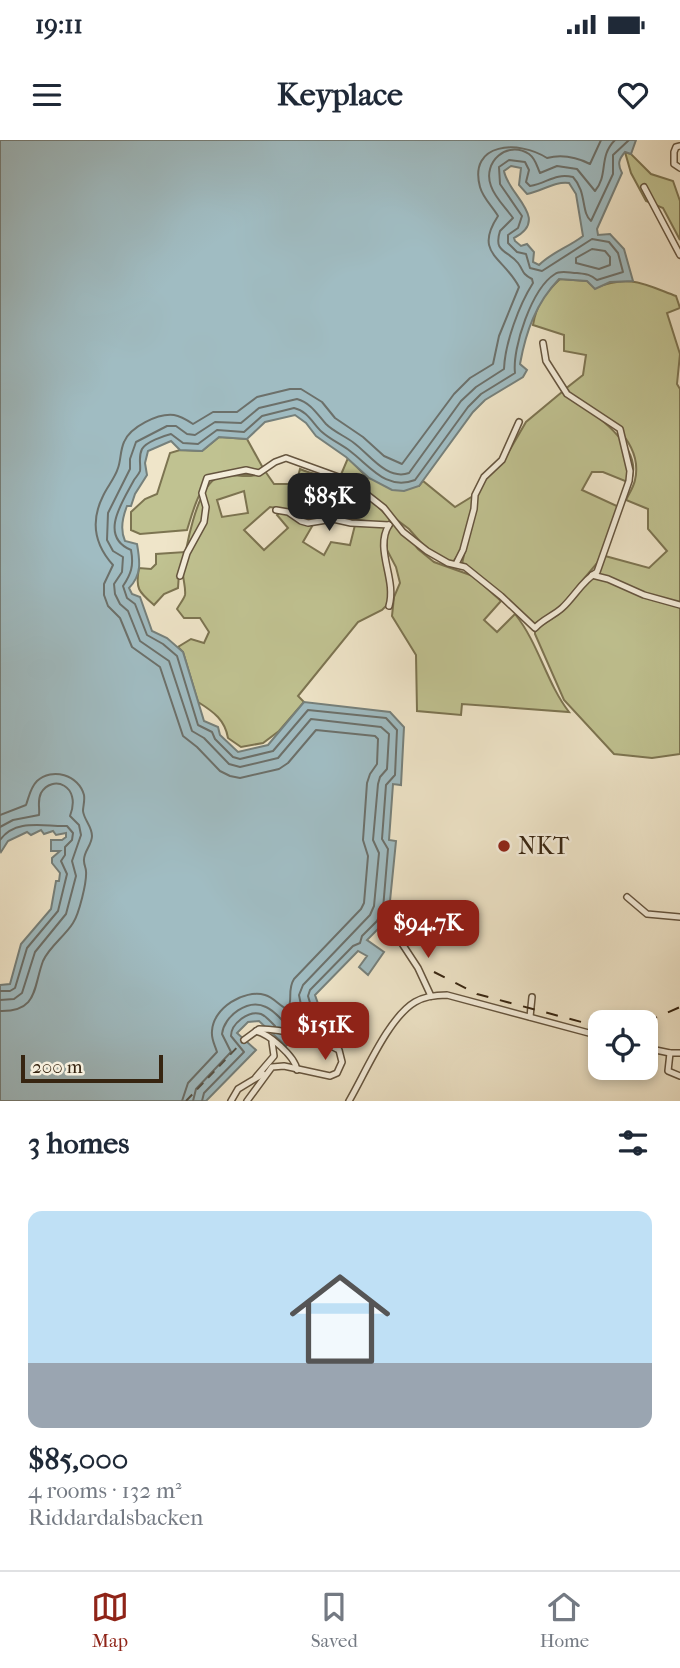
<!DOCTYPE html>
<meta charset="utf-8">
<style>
:root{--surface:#fff;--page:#f2f2f3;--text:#1f2937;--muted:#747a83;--line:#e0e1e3;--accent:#8f2418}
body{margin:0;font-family:"IM FELL French Canon",serif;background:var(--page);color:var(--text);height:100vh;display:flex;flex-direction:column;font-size:26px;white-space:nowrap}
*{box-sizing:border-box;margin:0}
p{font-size:23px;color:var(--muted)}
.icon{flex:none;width:38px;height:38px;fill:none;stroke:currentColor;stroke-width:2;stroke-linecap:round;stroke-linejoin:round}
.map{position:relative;height:961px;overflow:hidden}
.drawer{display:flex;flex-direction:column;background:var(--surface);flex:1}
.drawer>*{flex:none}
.fabs{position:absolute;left:588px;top:870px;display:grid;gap:14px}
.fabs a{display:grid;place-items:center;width:70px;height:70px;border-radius:14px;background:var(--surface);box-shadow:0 4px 10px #0003;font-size:35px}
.scale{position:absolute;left:21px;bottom:18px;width:142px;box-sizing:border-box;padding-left:7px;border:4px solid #372511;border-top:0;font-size:19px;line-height:24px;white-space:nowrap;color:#372511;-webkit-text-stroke:5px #f5eedc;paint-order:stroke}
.price{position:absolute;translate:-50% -60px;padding:0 16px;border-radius:14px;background:var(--accent);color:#fff;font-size:23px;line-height:46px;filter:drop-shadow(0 2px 4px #0008)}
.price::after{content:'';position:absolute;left:50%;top:42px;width:21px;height:16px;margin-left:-10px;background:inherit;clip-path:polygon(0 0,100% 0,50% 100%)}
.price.selected{background:#222;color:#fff}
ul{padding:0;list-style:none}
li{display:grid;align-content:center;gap:14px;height:371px;padding:0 28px}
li+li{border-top:2px solid var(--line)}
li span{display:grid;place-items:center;height:217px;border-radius:14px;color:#555}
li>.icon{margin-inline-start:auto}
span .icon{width:126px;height:126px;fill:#fffc;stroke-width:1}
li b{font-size:30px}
h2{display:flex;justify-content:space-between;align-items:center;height:84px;padding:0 28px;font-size:30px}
.status{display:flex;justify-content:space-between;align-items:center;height:49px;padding:0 35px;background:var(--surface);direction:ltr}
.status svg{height:19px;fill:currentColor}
header{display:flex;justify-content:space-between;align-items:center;height:91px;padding:0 28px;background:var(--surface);font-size:32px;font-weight:700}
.menu{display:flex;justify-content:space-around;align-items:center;height:98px;border-top:2px solid var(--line);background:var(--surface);font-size:19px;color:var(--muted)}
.menu a{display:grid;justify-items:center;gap:4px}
.menu .selected{color:var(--accent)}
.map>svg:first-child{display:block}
.green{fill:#c0c291;stroke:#7c7451;stroke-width:2;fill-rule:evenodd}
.water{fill:#a0bcc2;stroke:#76807b;stroke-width:2;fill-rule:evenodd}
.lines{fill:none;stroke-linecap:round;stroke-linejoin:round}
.shore{stroke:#6c706a;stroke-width:2}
.ferry{stroke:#565246;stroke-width:2;stroke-dasharray:9 7;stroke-linecap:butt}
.minor-casing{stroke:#65553f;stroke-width:8}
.minor{stroke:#f5eedc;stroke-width:5}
.rail{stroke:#372511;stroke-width:2;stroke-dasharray:12 12;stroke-linecap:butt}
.poi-dot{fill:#8f2418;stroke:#f5eedc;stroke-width:2.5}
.labels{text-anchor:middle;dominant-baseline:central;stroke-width:5;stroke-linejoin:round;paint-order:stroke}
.poi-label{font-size:24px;fill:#372511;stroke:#f5eedc;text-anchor:start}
</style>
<div class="status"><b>19:11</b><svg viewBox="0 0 49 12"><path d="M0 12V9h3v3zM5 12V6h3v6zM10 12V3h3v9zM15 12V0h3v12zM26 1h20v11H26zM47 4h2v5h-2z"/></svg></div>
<header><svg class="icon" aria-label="menu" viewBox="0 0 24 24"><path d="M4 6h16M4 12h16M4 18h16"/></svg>Keyplace<svg class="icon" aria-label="heart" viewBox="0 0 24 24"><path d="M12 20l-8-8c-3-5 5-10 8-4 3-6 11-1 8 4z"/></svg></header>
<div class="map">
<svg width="680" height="961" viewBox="0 0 680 961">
<rect width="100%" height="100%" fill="#efe5c9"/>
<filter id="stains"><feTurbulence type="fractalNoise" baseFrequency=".00286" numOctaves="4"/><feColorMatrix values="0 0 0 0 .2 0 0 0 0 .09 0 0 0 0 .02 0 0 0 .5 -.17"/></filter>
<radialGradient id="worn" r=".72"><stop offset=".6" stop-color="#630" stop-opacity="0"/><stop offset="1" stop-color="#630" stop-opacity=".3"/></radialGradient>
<g class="green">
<path d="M625 12 631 14 651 34 673 41 680 61V100L663 68 646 61 631 33Z"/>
<path d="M560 139 587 141 595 148C629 134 644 144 676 156L680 168 667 173 680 214 677 244 680 249V614L652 618 614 614 564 560 535 494V490L559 474 600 425 605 416 649 428 667 411 648 389V369L626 360C629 354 634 346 635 340 645 297 594 268 564 250L583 235 586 215 564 211V195L533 185C536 165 546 152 560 139Z"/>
<path d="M562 252C587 268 648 306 630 343L603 332H592L582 350 619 367 598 422 557 471 530 486 510 461 462 424 477 354 487 337 504 320 526 282Z"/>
<path d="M219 297 247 299 263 328 250 334H216C198 349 194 368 187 390L140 394 131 390V372L145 359 157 354 170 313 180 310 202 311Z"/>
<path d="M348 318 368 338 419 346 423 341 455 367 473 356C472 377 467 406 453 422L433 416 409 389 340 337Z"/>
<path d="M300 329C314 336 328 335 342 341 359 348 378 366 390 379L388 384 336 377 309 380 301 379 290 370 270 367 244 390 264 410 288 388 277 375 280 372H286L299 382 314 383 303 402 324 415 331 402 350 405 355 385 386 387 384 391 391 445 388 464 382 470 358 482 298 556 304 562 279 591 263 603 241 607 228 598C225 580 214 572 198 562L183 512 178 507 191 499 204 503 209 492 200 478H184L177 469C179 465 184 459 185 455 186 448 183 440 183 433 185 411 196 347 218 337 232 331 248 342 265 331L274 344H296ZM244 351 248 373 222 377 217 360Z"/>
<path d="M393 383 406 393 418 409 434 422 473 436 501 461 484 480 497 492 515 474C539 504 546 542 569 572L462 564 461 575 417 571 416 515 392 476 394 457 400 443 396 427 387 410V393Z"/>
<path d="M185 412 179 433 178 448 164 454 154 465C139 452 135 449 139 428L151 429 156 424V414Z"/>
</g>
<path class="water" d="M0 0H636L631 14 625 12C619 19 617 24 622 33L597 89 598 95 610 94 624 109 633 141 610 142 595 149 587 141 559 139C536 163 526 191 520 224L527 230 523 237 485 260 473 272 419 346 404 351 392 350 369 338 346 317 316 296 306 283 295 275 265 282 247 299 219 297 202 311 180 310 171 301 148 311 145 323 147 335 135 354 131 366H127C123 376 120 390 125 401L137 404C140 421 142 435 129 448L132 454 140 457 152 491 167 498 183 512 204 581 218 587 220 595 238 612 268 605 304 562 390 572 404 587 401 645 393 644 389 700 396 701 389 771 382 785 367 800 384 812 368 835 359 827 367 816 358 811 315 855 322 875 286 906 259 881 248 882 237 893 256 910 206 961H0V845L10 844 21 804 51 769 56 741H59L60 733 52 723V718L60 711H51V700H62L66 697V693L56 695 53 691 44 694 41 690 31 695 27 692 8 701 1 712 0 710ZM511 26 521 28 519 45 527 54C542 51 555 41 569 43L576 54 583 96C569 107 552 112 539 125L533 122 534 112 527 104 521 106 515 101 514 98C551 79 508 55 504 31Z"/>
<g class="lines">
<g class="shore">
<path d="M592 109 605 111 610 117V125L599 129 576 123V118Z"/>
<path d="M0 675 26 665C29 657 30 648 37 641 52 627 79 635 84 655 85 661 83 666 83 671 84 680 92 686 92 696 92 705 83 712 84 721 84 725 86 728 86 731 87 742 79 774 73 783 65 796 49 807 43 821 33 848 38 872 0 871"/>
<path d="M0 687 13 680 39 675C40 668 37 661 41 653 52 634 82 645 70 676L79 685 81 695 72 721 76 736 66 774 35 812 22 853 14 859 0 860"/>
<path d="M0 700C16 678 45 687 67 686L73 693 72 700 65 707V715L61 721 67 734 58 771 27 808 15 848 10 851H0"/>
<path d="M294 889 313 873 308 856 310 850 353 806 360 803 362 796 377 781 383 769 388 709 382 699 386 645 395 635 397 590 386 578 308 570 273 611 240 619 233 617 215 599 212 592 198 585 177 516 163 504 147 495 135 464 127 458 123 446C131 434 134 426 131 410 98 396 123 361 134 340 136 337 139 334 140 331 141 324 138 317 142 309 146 302 163 296 171 294L183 303 198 304 217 290 244 292 262 276 294 268C308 271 313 284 322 292 331 300 341 304 350 311 370 326 386 351 415 340L468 267 481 254 515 233C512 208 532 148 555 134 560 130 570 133 577 133 586 134 590 134 597 140L623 132 618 113 609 102 592 99 542 131 530 128 526 114 517 112 508 103V95L518 88 522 76 500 44 499 27 509 20 525 22 529 30 526 42 530 46C548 43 554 33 573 37 587 52 581 73 591 81L613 34V15L629 0"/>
<path d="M182 961 188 943 217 912C215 905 211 899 212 891 213 868 244 849 265 855 275 858 280 867 288 869 293 860 287 850 294 839L361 769 364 763 368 716 363 700 367 643 370 634 377 624 378 599 375 596 316 590 288 623 279 629 240 638 230 636 220 631 197 607 183 596 160 527 132 507 120 478 108 466 104 455V444L113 425C95 405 90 382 103 356 107 347 115 338 118 328 121 320 120 311 124 302 130 287 158 273 174 275 181 276 187 280 193 284L213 272H237L257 257 290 249H301L322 262 335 278 363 297 384 316 402 324 454 254 470 238 493 224 499 196 519 147C504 117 473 114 498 76 492 66 483 58 480 47 468 2 519 0 547 18 563 14 576 17 590 24L601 0"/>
<path d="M193 961 196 949 231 912 222 894C224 876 248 858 266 867 273 870 279 877 284 882L288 883 302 870 299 855 303 845 370 775 374 766 379 713 373 700 378 644 380 637 387 629 389 594 381 587 311 579 278 618 240 627 229 624 204 598 192 591 169 521 140 501 128 471 120 464 115 454 114 444 122 432 123 417 113 411 107 400 108 373 130 329V319L136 302 167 286H176L187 294 195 295 215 282 241 283 259 268 297 259C311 263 317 274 326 284 334 292 345 296 354 303 369 314 387 341 409 333L461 261 476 247 504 229C505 203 519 165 533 143L532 139C521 133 524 131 518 123 508 110 493 113 500 91L513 78C506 68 495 58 491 46 482 22 507 0 529 14 536 19 537 27 540 33L557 26 577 29 595 51C609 34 598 17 615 0"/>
<path d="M202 961 204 953 244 912 231 896C231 884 248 870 261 874 266 876 271 882 275 886"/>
</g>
<path class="ferry" d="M186 961 244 900"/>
<g class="minor-casing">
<g id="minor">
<path d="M680 6 676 7 674 12V24L680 28"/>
<path d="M644 47 680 115"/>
<path d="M276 370 288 372 301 381 308 383 333 379 351 383 389 385"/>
<path d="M389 385C374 409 397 439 389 466"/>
<path d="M456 424 463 410 474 369 475 355 484 337 502 320 519 282"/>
<path d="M592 435 608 439 644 455 680 465"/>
<path d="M180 436 187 413 204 382 206 367 202 353 207 338 246 330 259 333 275 322 286 318 344 339 361 350 384 368 403 392 427 411 448 423 465 427 501 456 535 488C543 479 553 476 562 468 575 456 582 441 597 432L629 341 630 331 620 289 567 254 546 221 543 203"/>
<path d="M627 757 647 774 680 777"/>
<path d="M399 799 418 828 431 856"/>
<path d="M530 877 532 857"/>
<path d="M256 891C269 894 295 916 297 930"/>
<path d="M244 900 259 889C284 889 317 898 339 910L342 922 337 933 330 936 284 926 272 927 247 961"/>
<path d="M646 908 670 913H680"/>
<path d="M670 913 668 931 680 936"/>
<path d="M256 937 274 916 272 902"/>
<path d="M231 961 238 949 263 934"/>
<path d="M349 961C365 934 388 878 415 862 425 856 436 855 447 855L600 896"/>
</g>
</g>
<use href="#minor" class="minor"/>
<g class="rail">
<path d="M434 832 477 854 600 887"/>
<path d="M646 882 680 867"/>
</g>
</g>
<circle class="poi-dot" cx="504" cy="706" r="7"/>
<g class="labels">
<g class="poi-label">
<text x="518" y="706">NKT</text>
</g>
</g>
<rect width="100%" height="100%" filter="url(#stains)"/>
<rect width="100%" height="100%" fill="url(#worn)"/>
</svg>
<div class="fabs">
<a><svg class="icon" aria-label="locate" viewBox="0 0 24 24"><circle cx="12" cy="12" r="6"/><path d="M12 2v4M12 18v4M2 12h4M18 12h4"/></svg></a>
</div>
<div class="scale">200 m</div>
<b class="price selected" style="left:329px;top:393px">$85K</b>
<b class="price" style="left:428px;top:820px">$94.7K</b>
<b class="price" style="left:325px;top:922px">$151K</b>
</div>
<section class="drawer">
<h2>3 homes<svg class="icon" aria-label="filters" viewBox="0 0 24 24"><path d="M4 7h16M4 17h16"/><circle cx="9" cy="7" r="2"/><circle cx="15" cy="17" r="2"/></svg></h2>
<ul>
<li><span style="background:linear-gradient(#bfe0f5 70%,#9aa5b1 0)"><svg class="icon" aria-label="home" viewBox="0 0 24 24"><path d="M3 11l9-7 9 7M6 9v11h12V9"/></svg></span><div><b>$85,000</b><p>4 rooms · 132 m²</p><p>Riddardalsbacken</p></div></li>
</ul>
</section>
<nav class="menu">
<a class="selected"><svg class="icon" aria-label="map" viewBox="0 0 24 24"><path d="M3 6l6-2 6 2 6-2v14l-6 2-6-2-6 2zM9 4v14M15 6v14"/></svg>Map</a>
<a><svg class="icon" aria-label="saved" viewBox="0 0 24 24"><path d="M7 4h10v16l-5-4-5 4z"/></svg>Saved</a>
<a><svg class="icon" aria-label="home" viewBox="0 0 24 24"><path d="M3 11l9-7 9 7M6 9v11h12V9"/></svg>Home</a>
</nav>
